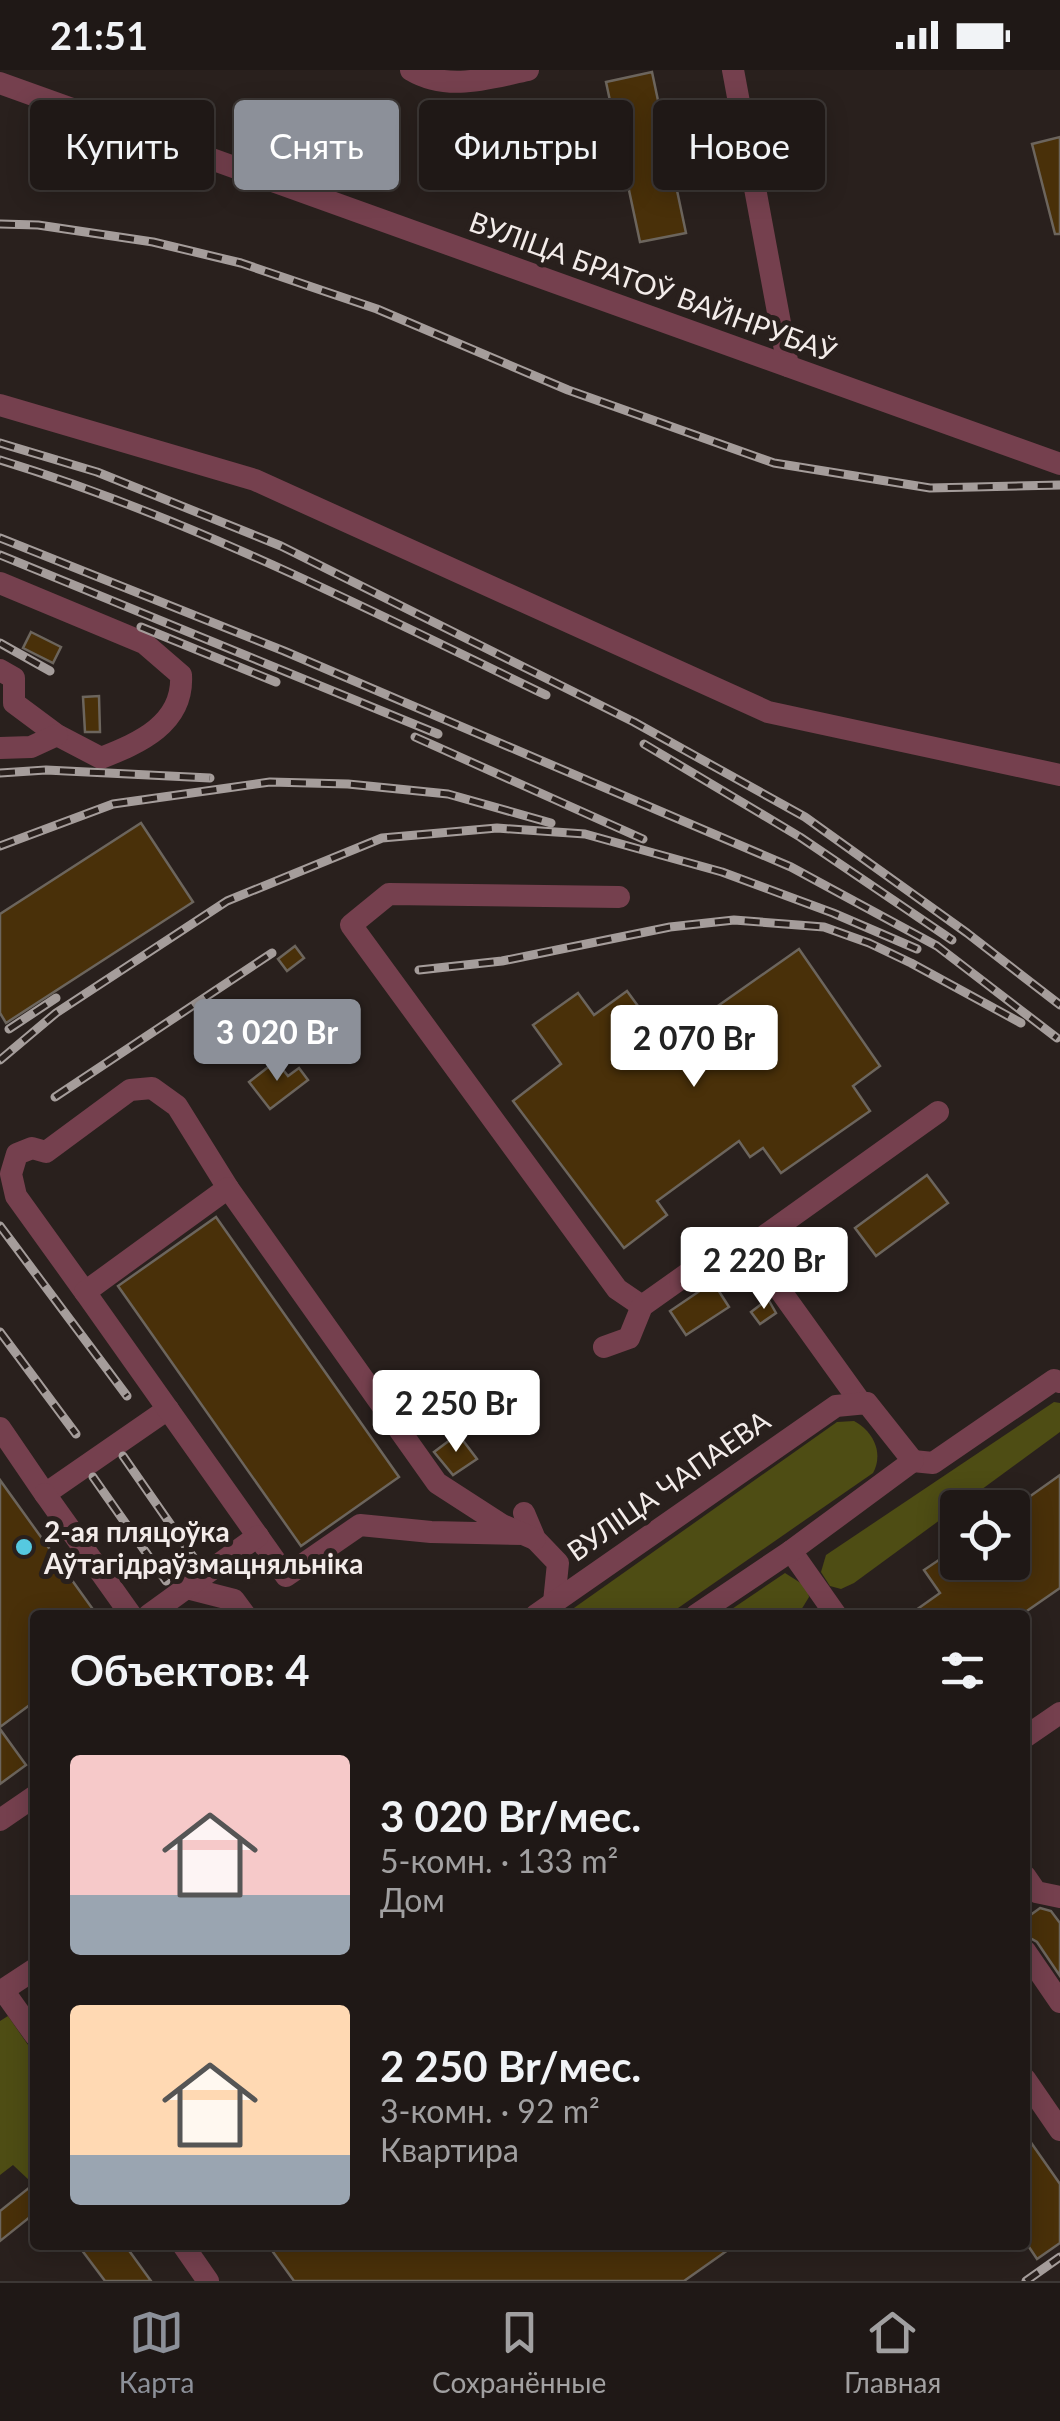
<!DOCTYPE html>
<html lang="ru">
<meta charset="utf-8">
<style>
:root{--surface:#1f1816;--page:#27211f;--text:#f1f3f6;--muted:#a1a0a1;--line:#3c3735;--accent:#8c9099}
body{margin:0;font-family:Lato,sans-serif;background:var(--page);color:var(--text);height:100vh;display:flex;flex-direction:column;font-size:38px;white-space:nowrap}
*{box-sizing:border-box;margin:0}
p{font-size:32px;color:var(--muted)}
.icon{flex:none;width:55px;height:55px;fill:none;stroke:currentColor;stroke-width:2;stroke-linecap:round;stroke-linejoin:round}
.map{position:relative;flex:1;overflow:hidden}
.panel{position:absolute;left:30px;top:1540px;width:1000px;height:640px;display:flex;flex-direction:column;background:var(--surface);border-radius:10px;box-shadow:0 5px 25px #0003,0 0 0 2px var(--line)}
.panel>*{flex:none}
.top-card{position:absolute;left:30px;top:30px;width:1000px;height:90px;display:flex;gap:20px}
.buttons{position:absolute;left:940px;top:1420px;display:grid;gap:20px}
.buttons a{display:grid;place-items:center;width:90px;height:90px;border-radius:10px;background:var(--surface);box-shadow:0 5px 25px #0003,0 0 0 2px var(--line);font-size:50px}
.price{position:absolute;translate:-50% -85px;padding:0 22px;border-radius:10px;background:#fff;color:#222;font-size:32px;line-height:65px;filter:drop-shadow(0 2px 5px #0008)}
.price::after{content:'';position:absolute;left:50%;top:60px;width:30px;height:22px;margin-left:-15px;background:inherit;clip-path:polygon(0 0,100% 0,50% 100%)}
.price.active{background:var(--accent);color:#fff}
ul{padding:0;list-style:none}
li{display:flex;align-items:center;gap:30px;height:250px;padding:0 40px}
li span{display:grid;place-items:center;flex:none;width:280px;height:200px;border-radius:10px;color:#555}
li>.icon{margin-inline-start:auto}
span .icon{width:120px;height:120px;fill:#fffc;stroke-width:1}
li b{font-size:42px}
h2{display:flex;justify-content:space-between;align-items:center;height:120px;padding:0 40px;font-size:42px}
.tag{padding:0 35px;border-radius:10px;background:var(--surface);box-shadow:0 5px 25px #0003,0 0 0 2px var(--line);font-size:35px;line-height:90px}
.tag.active{background:var(--accent);color:#fff}
.status{display:flex;justify-content:space-between;align-items:center;height:70px;padding:0 50px;background:var(--surface);direction:ltr}
.status svg{height:28px;fill:currentColor}
.dock{display:flex;justify-content:space-around;align-items:center;height:140px;border-top:2px solid var(--line);background:var(--surface);font-size:28px;color:var(--muted)}
.dock a{display:grid;justify-items:center;gap:5px}
.dock .active{color:var(--accent)}
.map>svg:first-child{display:block}
.green{fill:#4e4d14}
.building{fill:#493009;stroke:#6c655d;stroke-width:2.5}
.lines{fill:none;stroke-linecap:round;stroke-linejoin:round}
.minor{stroke:#75404e;stroke-width:22}
.rail-casing{stroke:#a59d9b;stroke-width:9}
.rail{stroke:#29201d;stroke-width:5;stroke-dasharray:15;stroke-linecap:butt}
.poi-dot{fill:#56c9e0;stroke:#29201d;stroke-width:4}
.labels{text-anchor:middle;dominant-baseline:central;stroke-width:10;stroke-linejoin:round;paint-order:stroke}
.street-label{font-size:28px;fill:#f3ecea;stroke:#29201d}
.poi-label{font-size:28px;font-weight:bold;fill:#f3ecea;stroke:#29201d;text-anchor:start}
</style>
<div class="status"><b>21:51</b><svg viewBox="0 0 49 12"><path d="M0 12V9h3v3zM5 12V6h3v6zM10 12V3h3v9zM15 12V0h3v12zM26 1h20v11H26zM47 4h2v5h-2z"/></svg></div>
<div class="map">
<svg width="1060" height="2211" viewBox="0 0 1060 2211">
<rect width="100%" height="100%" fill="#29201d"/>
<g class="green">
<path d="M1054 1332 1060 1333V1362L854 1513 841 1519 830 1516 821 1502 826 1485Z"/>
<path d="M854 1351C873 1361 884 1383 873 1403L668 1545H564L837 1352Z"/>
<path d="M785 1503 807 1517 809 1527 798 1545H723Z"/>
<path d="M8 1946 35 1985V2107L30 2111 13 2095 0 2105V1951Z"/>
</g>
<g class="building">
<path d="M652 2 686 163 640 172 606 12Z"/>
<path d="M1060 67V164H1055L1032 74Z"/>
<path d="M31 562 61 577 53 593 23 578Z"/>
<path d="M99 626 100 662H85L83 627Z"/>
<path d="M141 753 193 832 6 953 0 943V844Z"/>
<path d="M295 876 304 888 287 901 278 889Z"/>
<path d="M799 879 880 996 853 1016 870 1041 781 1103 763 1078 750 1087 739 1071 657 1131 667 1145 624 1178 513 1031 561 994 533 955 578 923 594 945 627 921 665 973Z"/>
<path d="M276 991 288 1006 299 998 308 1010 270 1039 249 1012Z"/>
<path d="M927 1105 948 1133 876 1186 855 1158Z"/>
<path d="M216 1147 399 1407 301 1476 118 1216Z"/>
<path d="M713 1212 729 1237 686 1265 670 1241Z"/>
<path d="M768 1229 776 1243 760 1254 751 1242Z"/>
<path d="M458 1364 477 1389 453 1405 434 1382Z"/>
<path d="M1060 1405V1518L1021 1545H909L940 1523 924 1500 958 1477V1492H1012V1439Z"/>
<path d="M0 1410 97 1545H35V1631L0 1657Z"/>
<path d="M0 1659 26 1695 0 1714Z"/>
<path d="M1040 1838 1051 1841 1060 1853V1906L1037 1872 1025 1865V1849Z"/>
<path d="M1025 2064 1060 2114V2173L1037 2189 1025 2171Z"/>
<path d="M35 2113V2143L0 2171V2141Z"/>
<path d="M78 2175H125L151 2211H105Z"/>
<path d="M268 2175H735L684 2211H294Z"/>
</g>
<g class="lines">
<g class="minor">
<path d="M411 0C448 22 489 8 528 0"/>
<path d="M733 0 788 296"/>
<path d="M0 13 1060 394"/>
<path d="M0 335 255 410 768 642 1060 705"/>
<path d="M0 513 144 573 181 605C184 654 139 673 101 688L57 665 14 633V608L0 600"/>
<path d="M0 678 31 677 57 665"/>
<path d="M619 827 389 824 351 855 617 1219 642 1236"/>
<path d="M85 1222 16 1126 11 1104 17 1084 32 1078 46 1082 130 1020 152 1018 177 1036 228 1118"/>
<path d="M604 1277 629 1268 642 1236 728 1175 749 1177"/>
<path d="M861 1333 749 1177 938 1042"/>
<path d="M0 1358 45 1424 168 1339"/>
<path d="M913 1391 933 1393 1054 1310 1060 1312"/>
<path d="M45 1424 131 1545"/>
<path d="M524 1443 535 1469 558 1493 554 1532"/>
<path d="M524 1464 431 1462 360 1455 286 1506 85 1222 228 1118 437 1413 502 1455 535 1469"/>
<path d="M791 1481 836 1545"/>
<path d="M187 1518 234 1530 245 1545"/>
<path d="M149 1545 258 1466"/>
<path d="M536 1545 836 1336 867 1333 913 1391 791 1481 696 1545"/>
<path d="M1025 1667 1060 1643"/>
<path d="M0 1750 35 1726"/>
<path d="M1025 1806 1036 1822 1060 1827"/>
<path d="M1025 1881 1060 1932"/>
<path d="M3 1920 35 1965"/>
<path d="M0 1922 35 1899"/>
<path d="M1025 2009 1060 2060"/>
<path d="M183 2175 208 2211"/>
</g>
<g class="rail-casing">
<g id="rail">
<path d="M0 154 38 155 153 172 241 193 377 239 568 320 774 393 930 418 1060 415"/>
<path d="M0 373 97 402 281 476 634 652 805 747 967 863 1060 935"/>
<path d="M0 390C190 448 367 539 546 625"/>
<path d="M0 468 284 581 791 797 937 876 1057 968"/>
<path d="M0 485 438 664"/>
<path d="M141 557 276 612"/>
<path d="M0 573 50 601"/>
<path d="M415 667 643 769"/>
<path d="M644 674 800 767 952 870"/>
<path d="M0 703 46 700 210 708"/>
<path d="M0 776 113 734 270 712 348 714 448 724 551 753"/>
<path d="M419 900 502 891 670 857 734 850 824 857 869 873 911 893 1021 953"/>
<path d="M9 959 56 928"/>
<path d="M0 990 56 943 227 831 382 768 497 758 585 764 722 802 833 843 917 879"/>
<path d="M55 1027 272 883"/>
<path d="M0 1156 127 1326"/>
<path d="M0 1262 76 1364"/>
<path d="M123 1386 196 1491"/>
<path d="M93 1407 166 1511"/>
<path d="M1026 2211 1060 2187"/>
</g>
</g>
<use href="#rail" class="rail"/>
</g>
<circle class="poi-dot" cx="24" cy="1477" r="10"/>
<g class="labels">
<g class="street-label">
<text transform="translate(653 216) rotate(20)">ВУЛІЦА БРАТОЎ ВАЙНРУБАЎ</text>
<text transform="translate(668 1415) rotate(-35)">ВУЛІЦА ЧАПАЕВА</text>
</g>
<g class="poi-label">
<text x="44" y="1461">2-ая пляцоўка<tspan x="44" dy="32">Аўтагідраўзмацняльніка</tspan></text>
</g>
</g>
</svg>
<div class="buttons">
<a><svg class="icon" aria-label="locate" viewBox="0 0 24 24"><circle cx="12" cy="12" r="6"/><path d="M12 2v4M12 18v4M2 12h4M18 12h4"/></svg></a>
</div>
<b class="price active" style="left:277px;top:1014px">3 020 Br</b>
<b class="price" style="left:694px;top:1020px">2 070 Br</b>
<b class="price" style="left:764px;top:1242px">2 220 Br</b>
<b class="price" style="left:456px;top:1385px">2 250 Br</b>
<div class="top-card">
<a class="tag">Купить</a>
<a class="tag active">Снять</a>
<a class="tag">Фильтры</a>
<a class="tag">Новое</a>
</div>
<section class="panel">
<h2>Объектов: 4<svg class="icon" aria-label="filters" viewBox="0 0 24 24"><path d="M4 7h16M4 17h16"/><circle cx="9" cy="7" r="2"/><circle cx="15" cy="17" r="2"/></svg></h2>
<ul>
<li><span style="background:linear-gradient(#f6c9c9 70%,#9aa5b1 0)"><svg class="icon" aria-label="home" viewBox="0 0 24 24"><path d="M3 11l9-7 9 7M6 9v11h12V9"/></svg></span><div><b>3 020 Br/мес.</b><p>5-комн. · 133 m²</p><p>Дом</p></div></li>
<li><span style="background:linear-gradient(#ffd9b3 75%,#9aa5b1 0)"><svg class="icon" aria-label="home" viewBox="0 0 24 24"><path d="M3 11l9-7 9 7M6 9v11h12V9"/></svg></span><div><b>2 250 Br/мес.</b><p>3-комн. · 92 m²</p><p>Квартира</p></div></li>
</ul>
</section>
</div>
<nav class="dock">
<a class="active"><svg class="icon" aria-label="map" viewBox="0 0 24 24"><path d="M3 6l6-2 6 2 6-2v14l-6 2-6-2-6 2zM9 4v14M15 6v14"/></svg>Карта</a>
<a><svg class="icon" aria-label="saved" viewBox="0 0 24 24"><path d="M7 4h10v16l-5-4-5 4z"/></svg>Сохранённые</a>
<a><svg class="icon" aria-label="home" viewBox="0 0 24 24"><path d="M3 11l9-7 9 7M6 9v11h12V9"/></svg>Главная</a>
</nav>
